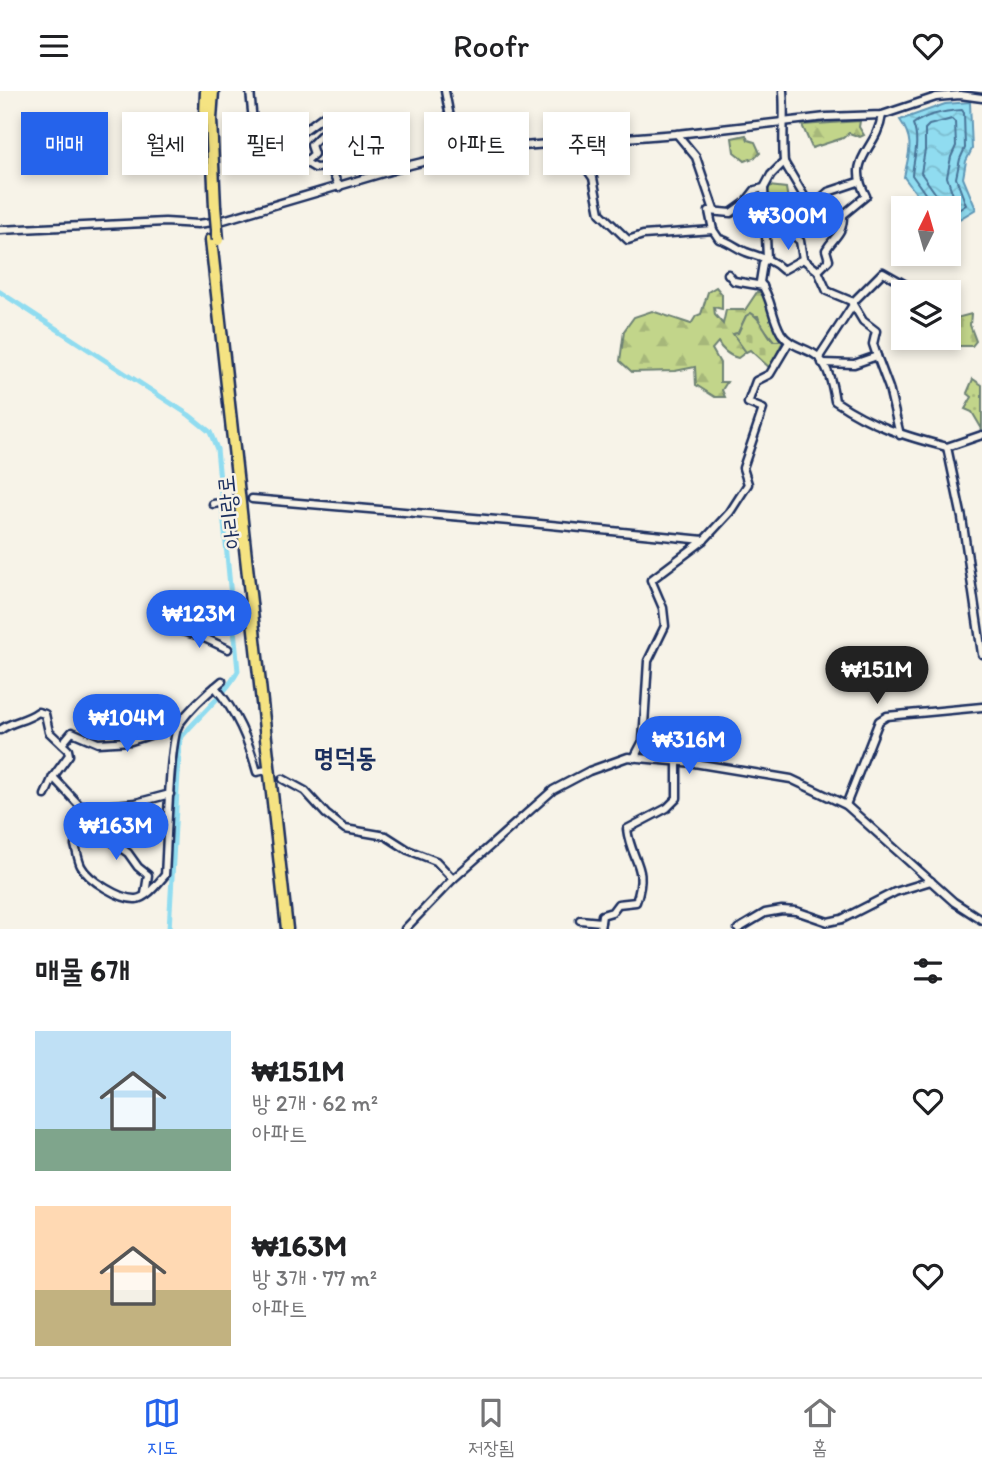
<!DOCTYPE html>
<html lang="ko">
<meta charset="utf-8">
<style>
:root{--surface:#fff;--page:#f6f6f6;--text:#202124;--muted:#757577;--line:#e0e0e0;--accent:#2563eb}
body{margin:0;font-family:Itim,"Poor Story",sans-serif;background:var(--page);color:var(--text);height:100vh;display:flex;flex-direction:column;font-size:26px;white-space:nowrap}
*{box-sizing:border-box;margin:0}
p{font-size:23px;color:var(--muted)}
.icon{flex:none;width:38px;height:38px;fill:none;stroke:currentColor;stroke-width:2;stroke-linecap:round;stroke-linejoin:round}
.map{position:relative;height:838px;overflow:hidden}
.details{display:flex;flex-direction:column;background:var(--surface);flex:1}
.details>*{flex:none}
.guide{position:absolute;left:21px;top:21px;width:942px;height:63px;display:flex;gap:14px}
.needle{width:46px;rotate:5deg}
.controls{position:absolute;left:891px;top:105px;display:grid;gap:14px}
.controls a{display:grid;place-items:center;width:70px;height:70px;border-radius:0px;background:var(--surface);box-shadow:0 4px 10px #0003;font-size:35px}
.price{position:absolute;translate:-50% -60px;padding:0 16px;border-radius:24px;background:var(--accent);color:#fff;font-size:23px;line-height:46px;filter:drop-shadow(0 2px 4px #0008)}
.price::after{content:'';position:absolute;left:50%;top:42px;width:21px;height:16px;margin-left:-10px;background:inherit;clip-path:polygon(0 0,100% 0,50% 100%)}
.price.active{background:#222;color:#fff}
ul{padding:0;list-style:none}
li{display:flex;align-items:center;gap:21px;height:175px;padding:0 35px}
li span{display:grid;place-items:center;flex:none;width:196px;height:140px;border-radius:0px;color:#555}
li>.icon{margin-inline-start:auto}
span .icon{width:84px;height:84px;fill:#fffc;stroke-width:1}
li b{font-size:30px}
h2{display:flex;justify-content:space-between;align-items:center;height:84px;padding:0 35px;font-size:30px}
.pill{padding:0 24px;border-radius:0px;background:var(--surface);box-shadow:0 4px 10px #0003;font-size:24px;line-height:63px}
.pill.active{background:var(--accent);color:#fff}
header{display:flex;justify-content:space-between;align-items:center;height:91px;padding:0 35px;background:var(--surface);font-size:32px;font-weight:600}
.tabs{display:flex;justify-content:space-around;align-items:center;height:98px;border-top:2px solid var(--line);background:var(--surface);font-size:19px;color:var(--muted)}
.tabs a{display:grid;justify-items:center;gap:4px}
.tabs .active{color:var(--accent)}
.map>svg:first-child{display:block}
.grass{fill:url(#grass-dots);stroke:#6e8274;stroke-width:2}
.forest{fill:url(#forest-firs);stroke:#6e8274;stroke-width:2}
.cemetery{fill:url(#cemetery-stones);stroke:#6e8274;stroke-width:2}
.water{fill:url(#water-waves);stroke:#6197b6;stroke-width:2}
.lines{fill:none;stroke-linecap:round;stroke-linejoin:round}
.shore{stroke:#4a7498;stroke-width:2}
.canal{stroke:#90dcf0;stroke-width:5}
.minor-casing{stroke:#1b2f5e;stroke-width:11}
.highway-casing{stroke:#1b2f5e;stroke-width:15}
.minor{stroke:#f7f3e8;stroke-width:6}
.highway{stroke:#f5e382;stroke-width:10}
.highway-bridge-casing{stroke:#1b2f5e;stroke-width:15;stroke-linecap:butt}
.highway-bridge{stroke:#f5e382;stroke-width:10}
.labels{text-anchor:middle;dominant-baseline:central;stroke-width:5;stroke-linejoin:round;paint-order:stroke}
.street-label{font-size:23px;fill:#1b2f5e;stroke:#f7f3e8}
.quarter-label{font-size:26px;font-weight:bold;fill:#1b2f5e;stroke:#f7f3e8}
</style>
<header><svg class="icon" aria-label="menu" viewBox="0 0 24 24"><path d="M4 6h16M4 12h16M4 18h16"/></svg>Roofr<svg class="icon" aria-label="heart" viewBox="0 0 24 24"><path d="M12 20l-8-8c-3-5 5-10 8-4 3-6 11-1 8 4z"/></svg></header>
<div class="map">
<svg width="982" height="838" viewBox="0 0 982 838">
<defs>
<pattern id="grass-dots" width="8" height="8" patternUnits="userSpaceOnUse" patternTransform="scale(1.75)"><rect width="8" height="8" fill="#c2d58a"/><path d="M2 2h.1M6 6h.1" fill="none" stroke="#a6b77a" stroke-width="1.8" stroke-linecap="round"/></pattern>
<pattern id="forest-firs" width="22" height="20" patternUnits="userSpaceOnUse" patternTransform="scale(1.75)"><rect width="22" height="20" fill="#c2d58a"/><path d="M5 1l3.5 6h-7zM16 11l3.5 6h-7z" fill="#a6b77a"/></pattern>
<pattern id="cemetery-stones" width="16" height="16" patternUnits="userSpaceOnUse" patternTransform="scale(1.75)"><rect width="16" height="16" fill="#c2d58a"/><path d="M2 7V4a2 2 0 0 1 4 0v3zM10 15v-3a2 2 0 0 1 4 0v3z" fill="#a6b77a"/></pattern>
<pattern id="water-waves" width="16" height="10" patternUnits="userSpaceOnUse" patternTransform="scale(1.75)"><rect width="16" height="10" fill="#90dcf0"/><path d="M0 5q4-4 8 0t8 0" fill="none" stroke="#7cbdd0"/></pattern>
</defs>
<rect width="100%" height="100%" fill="#f7f3e8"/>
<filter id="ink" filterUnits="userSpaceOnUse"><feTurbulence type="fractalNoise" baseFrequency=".0143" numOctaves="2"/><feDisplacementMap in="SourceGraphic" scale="14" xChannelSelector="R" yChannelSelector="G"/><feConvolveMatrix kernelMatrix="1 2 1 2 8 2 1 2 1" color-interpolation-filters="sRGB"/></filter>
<g filter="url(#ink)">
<path class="grass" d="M973 288 982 294V338L972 321 965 318 972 306 967 302Z"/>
<g class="forest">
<path d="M860 30 859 36 864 44 860 46 849 42 843 47 812 57 802 34Z"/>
<path d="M746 44 748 49 755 51 760 62 756 66 745 70 734 61 732 47Z"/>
<path d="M769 95 786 97 788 109 786 120 797 122 798 126 795 128 786 126 781 116 771 108 768 109 765 98Z"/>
<path d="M716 196 722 203V218L714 216 715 224 723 233 726 219H745L757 201H764L783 250H774L761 234 758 225H746L738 242 734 243 746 261 738 267C729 265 721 258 718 251L712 258 720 272V291H727L722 299 725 306H715L696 294 695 276 675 280 632 281 620 270 624 240 634 226 652 220 691 233 696 225 701 223 708 201Z"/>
</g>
<g class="cemetery">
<path d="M751 222C761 227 765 241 773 250H783L770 277 750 259 746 261 733 243 738 242 746 225Z"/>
<path d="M971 223 970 234 976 250 972 255H959L949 242V229Z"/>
</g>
<path class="water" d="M970 11 972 58 966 70 963 87 976 118 949 134 948 117H927L904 86C909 62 915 50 900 29L945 13Z"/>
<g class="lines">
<g class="shore">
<path d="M932 117 931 111 912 84C914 66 920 50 913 33 927 23 945 20 962 19L964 22 965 57 960 68 956 87 966 114 948 126"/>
<path d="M942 117 938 106 921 82 925 59V38L929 34 952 28 955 31 956 55 951 66 947 86 955 110 947 117"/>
</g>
<path class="canal" d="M0 201 189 324 210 341 217 358 238 580C225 604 198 625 180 648L169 838"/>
<g class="minor-casing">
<g id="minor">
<path d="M250 0 253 31 262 36 298 44 325 24H335L332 33 311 54 314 63 305 71 315 77 330 76 339 96"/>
<path d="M445 0 457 63"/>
<path d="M783 0C785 24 782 47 784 71L771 84 764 97 767 168 763 172 760 191C772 207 771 225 781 242 790 256 805 256 817 265 829 274 833 297 835 310 872 335 904 345 947 356"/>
<path d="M677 43 696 66 714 119"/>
<path d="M562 51 582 71 593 87 600 122 628 149 643 144 713 139"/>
<path d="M784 71 807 110H818L828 101 858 91"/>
<path d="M764 97 755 99 745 112 731 122 709 120 713 139 719 148C729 150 736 157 746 161 760 166 772 168 783 179L803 168"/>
<path d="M766 123C793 123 784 138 800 150L803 168 818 180"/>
<path d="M0 139 165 131 198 133 220 130 410 74 472 59 677 43 826 26 882 24 936 6 960 4 982 7"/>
<path d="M728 183 734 190 763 195"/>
<path d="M852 212 883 181 913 198"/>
<path d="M877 265 873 253 876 240 863 230 851 210 827 200 818 180 829 169 826 159C835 144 843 144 843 124L866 105C845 66 877 60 882 24"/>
<path d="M819 266 853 214"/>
<path d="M822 272 854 273 877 265 889 297 900 344"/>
<path d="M982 344 947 356 962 427 982 563"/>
<path d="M252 408 520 431 704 449"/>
<path d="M213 413 236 410"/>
<path d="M178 539 200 545 228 558"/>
<path d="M215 596C237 622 248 648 257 681L266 679"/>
<path d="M0 639C12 630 26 630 38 621L45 623 49 641 68 659 69 664 53 686 45 704"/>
<path d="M62 653 72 641 98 652 131 650 178 635"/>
<path d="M634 667 643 650 648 570 665 535 663 517 651 489 704 449 730 421 748 393 743 377 763 318 748 312 756 290 770 283 789 251"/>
<path d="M53 686 80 715 93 716"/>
<path d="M283 688 305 700 326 723 345 738 386 745 408 759 436 770 453 788"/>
<path d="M170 703 136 712 93 716V737L75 754C77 761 78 769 81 775 88 789 121 809 136 808 147 807 158 792 165 784 167 758 169 648 179 633 190 618 207 602 222 590"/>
<path d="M846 714 879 630 887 625 982 616"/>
<path d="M93 737 128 762 138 776 148 784 145 803"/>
<path d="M580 829 601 831"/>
<path d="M405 838 453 788 553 699 589 680 628 666 694 672 791 688 846 714 954 811 982 829"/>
<path d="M600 838 602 824 612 821 618 813 636 811C649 774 631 771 627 738L667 717 677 707V671"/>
<path d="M738 838 765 822 782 819 796 820 828 831 842 828 895 801 931 790"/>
</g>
</g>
<g class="highway-casing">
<g id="highway">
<path d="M213 0 211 28 215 116"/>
<path d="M205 24 206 0"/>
<path d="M211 149 287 838"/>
</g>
</g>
<use href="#minor" class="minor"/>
<use href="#highway" class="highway"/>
<g class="highway-bridge-casing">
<path id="highway-bridge" d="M215 116 218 149"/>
</g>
<use href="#highway-bridge" class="highway-bridge"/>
</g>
</g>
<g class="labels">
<g class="street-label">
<text transform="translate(229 421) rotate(-96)">아리랑로</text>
</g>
<g class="quarter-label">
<text x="345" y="666">명덕동</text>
</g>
</g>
</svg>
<div class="controls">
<a><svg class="needle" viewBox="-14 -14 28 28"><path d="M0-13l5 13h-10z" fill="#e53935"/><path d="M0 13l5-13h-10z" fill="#757577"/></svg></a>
<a><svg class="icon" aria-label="layers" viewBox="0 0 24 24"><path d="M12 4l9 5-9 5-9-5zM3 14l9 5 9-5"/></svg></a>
</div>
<b class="price" style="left:788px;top:161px">₩300M</b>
<b class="price" style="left:199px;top:559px">₩123M</b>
<b class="price active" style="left:877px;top:615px">₩151M</b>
<b class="price" style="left:127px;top:663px">₩104M</b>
<b class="price" style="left:689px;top:685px">₩316M</b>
<b class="price" style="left:116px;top:771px">₩163M</b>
<div class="guide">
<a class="pill active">매매</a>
<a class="pill">월세</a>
<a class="pill">필터</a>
<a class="pill">신규</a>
<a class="pill">아파트</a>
<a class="pill">주택</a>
</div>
</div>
<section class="details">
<h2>매물 6개<svg class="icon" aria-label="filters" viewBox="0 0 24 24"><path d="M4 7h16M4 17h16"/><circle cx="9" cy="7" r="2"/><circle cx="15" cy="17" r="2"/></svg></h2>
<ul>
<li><span style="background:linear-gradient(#bfe0f5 70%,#7fa58c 0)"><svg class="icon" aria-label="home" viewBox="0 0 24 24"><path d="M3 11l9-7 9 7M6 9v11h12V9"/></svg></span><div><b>₩151M</b><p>방 2개 · 62 m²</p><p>아파트</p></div><svg class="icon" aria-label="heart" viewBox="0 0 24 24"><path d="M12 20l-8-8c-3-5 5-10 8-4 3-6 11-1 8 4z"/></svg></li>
<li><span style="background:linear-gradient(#ffd9b3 60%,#c2b280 0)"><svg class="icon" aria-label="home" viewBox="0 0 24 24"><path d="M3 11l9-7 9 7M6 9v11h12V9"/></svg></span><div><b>₩163M</b><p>방 3개 · 77 m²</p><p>아파트</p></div><svg class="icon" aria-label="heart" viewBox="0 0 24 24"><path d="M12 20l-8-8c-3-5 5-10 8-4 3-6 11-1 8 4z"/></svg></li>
</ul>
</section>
<nav class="tabs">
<a class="active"><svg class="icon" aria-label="map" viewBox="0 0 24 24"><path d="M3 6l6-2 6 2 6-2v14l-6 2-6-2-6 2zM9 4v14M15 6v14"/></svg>지도</a>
<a><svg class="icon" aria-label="saved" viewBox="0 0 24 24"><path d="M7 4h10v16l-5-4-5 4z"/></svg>저장됨</a>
<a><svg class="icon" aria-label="home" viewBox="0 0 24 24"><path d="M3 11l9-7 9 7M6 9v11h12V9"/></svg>홈</a>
</nav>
